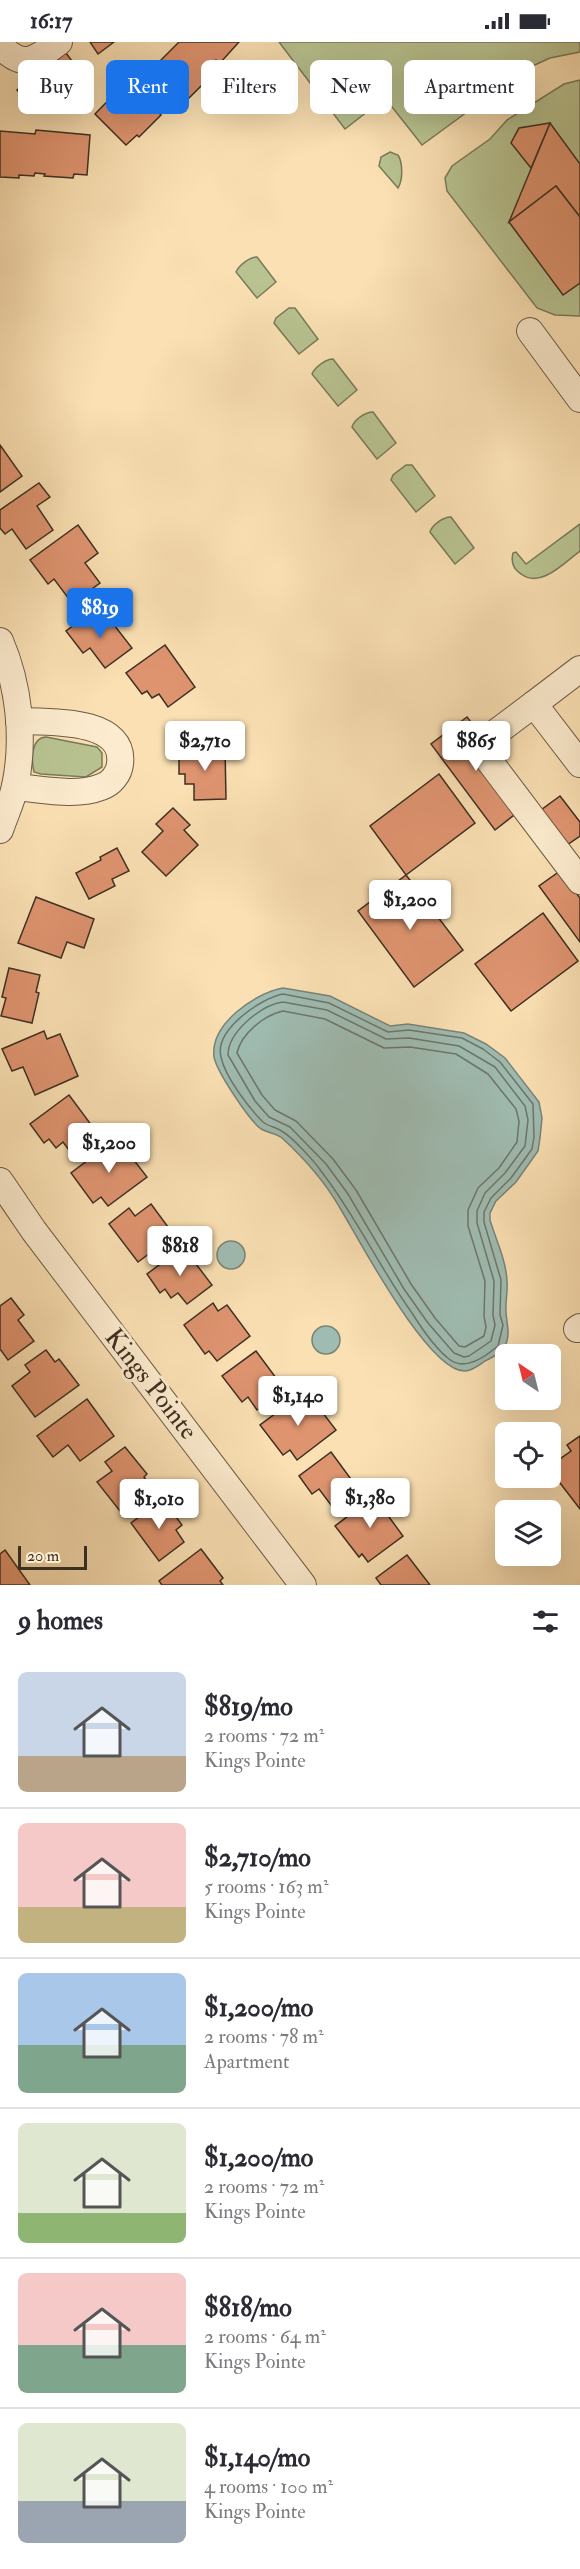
<!DOCTYPE html>
<meta charset="utf-8">
<style>
:root{--surface:#fff;--page:#f2f2f3;--text:#2b2b33;--muted:#7c7c81;--line:#e1e1e2;--accent:#1a73e8}
body{margin:0;font-family:"IM FELL Double Pica",serif;background:var(--page);color:var(--text);height:100vh;display:flex;flex-direction:column;font-size:22px;white-space:nowrap}
*{box-sizing:border-box;margin:0}
p{font-size:20px;color:var(--muted)}
.icon{flex:none;width:33px;height:33px;fill:none;stroke:currentColor;stroke-width:2;stroke-linecap:round;stroke-linejoin:round}
.map{position:relative;height:1543px;overflow:hidden}
.drawer{display:flex;flex-direction:column;background:var(--surface);flex:1}
.drawer>*{flex:none}
.hud{position:absolute;left:18px;top:18px;width:544px;height:54px;display:flex;gap:12px}
.needle{width:39px;rotate:325deg}
.controls{position:absolute;left:495px;top:1302px;display:grid;gap:12px}
.controls a{display:grid;place-items:center;width:66px;height:66px;border-radius:9px;background:var(--surface);box-shadow:0 6px 24px #0002;font-size:30px}
.scale{position:absolute;left:18px;bottom:15px;width:69px;box-sizing:border-box;padding-left:6px;border:3px solid #3d3023;border-top:0;font-size:16px;line-height:21px;white-space:nowrap;color:#3d3023;-webkit-text-stroke:4px #fcebce;paint-order:stroke}
.price{position:absolute;translate:-50% -51px;padding:0 14px;border-radius:6px;background:#fff;color:#222;font-size:20px;line-height:39px;filter:drop-shadow(0 2px 3px #0008)}
.price::after{content:'';position:absolute;left:50%;top:36px;width:18px;height:14px;margin-left:-9px;background:inherit;clip-path:polygon(0 0,100% 0,50% 100%)}
.price.selected{background:var(--accent);color:#fff}
ul{padding:0;list-style:none}
li{display:flex;align-items:center;gap:18px;height:150px;padding:0 18px}
li+li{border-top:2px solid var(--line)}
li span{display:grid;place-items:center;flex:none;width:168px;height:120px;border-radius:9px;color:#555}
li>.icon{margin-inline-start:auto}
span .icon{width:72px;height:72px;fill:#fffc;stroke-width:1}
li b{font-size:26px}
h2{display:flex;justify-content:space-between;align-items:center;height:72px;padding:0 18px;font-size:26px}
.pill{padding:0 21px;border-radius:9px;background:var(--surface);box-shadow:0 6px 24px #0002;font-size:21px;line-height:54px}
.pill.selected{background:var(--accent);color:#fff}
.status{display:flex;justify-content:space-between;align-items:center;height:42px;padding:0 30px;background:var(--surface);direction:ltr}
.status svg{height:16px;fill:currentColor}
.map>svg:first-child{display:block}
.green{fill:#b8c391;stroke:#7a7a5a;stroke-width:1.5}
.water{fill:#9fbcb2;stroke:#788479;stroke-width:1.5}
.lines{fill:none;stroke-linecap:round;stroke-linejoin:round}
.shore{stroke:#6e766a;stroke-width:1.5}
.building{fill:#df9470;stroke:#3d3023;stroke-width:1.5}
.minor-casing{stroke:#6c5c47;stroke-width:28}
.minor{stroke:#fcebce;stroke-width:26}
.labels{text-anchor:middle;dominant-baseline:central;stroke-width:6;stroke-linejoin:round;paint-order:stroke}
.street-label{font-size:26px;fill:#3d3023;stroke:#fcebce}
</style>
<div class="status"><b>16:17</b><svg viewBox="0 0 49 12"><path d="M0 12V9h3v3zM5 12V6h3v6zM10 12V3h3v9zM15 12V0h3v12zM26 1h20v11H26zM47 4h2v5h-2z"/></svg></div>
<div class="map">
<svg width="580" height="1543" viewBox="0 0 580 1543">
<rect width="100%" height="100%" fill="#fae0b3"/>
<filter id="stains"><feTurbulence type="fractalNoise" baseFrequency=".00333" numOctaves="4"/><feColorMatrix values="0 0 0 0 .2 0 0 0 0 .09 0 0 0 0 .02 0 0 0 .5 -.17"/></filter>
<radialGradient id="worn" r=".72"><stop offset=".6" stop-color="#630" stop-opacity="0"/><stop offset="1" stop-color="#630" stop-opacity=".3"/></radialGradient>
<g class="green">
<path d="M279 0H580V10L550 16 526 27 422 103 385 56 345 87Z"/>
<path d="M580 38V274L555 273 537 266 447 149 445 136 452 124 490 97 507 78 564 42Z"/>
<path d="M390 110 398 113C403 121 403 138 398 146L379 124 381 115Z"/>
<path d="M257 215 276 240 257 256 236 230C239 223 250 215 257 215Z"/>
<path d="M289 266H295L318 297 299 312 274 281 276 276Z"/>
<path d="M333 317 357 348 338 364 312 332C315 325 326 317 333 317Z"/>
<path d="M373 370 396 401 377 417 352 385C354 378 365 370 373 370Z"/>
<path d="M406 423H412L435 454 416 470 391 438 393 433Z"/>
<path d="M451 475 474 506 455 522 430 490C432 483 443 475 451 475Z"/>
<path d="M580 482V509C565 520 541 547 521 532 513 527 511 519 513 511L516 510 526 522Z"/>
<path d="M46 695 97 705 102 711V725L86 735 41 732 34 730C31 717 31 696 46 695Z"/>
</g>
<g class="water">
<path d="M283 946 330 954 390 984 408 982 464 991 486 1002 505 1016 539 1060 542 1076 540 1096 538 1109 516 1140 496 1159 490 1171V1178C496 1198 506 1218 507 1239 508 1250 505 1260 506 1271 507 1283 511 1294 504 1306 500 1312 491 1316 485 1319 479 1323 472 1329 465 1329 428 1330 359 1197 340 1166 325 1140 304 1116 282 1096 276 1091 268 1091 261 1087 249 1078 217 1030 214 1015 210 982 255 951 283 946Z"/>
<circle cx="231" cy="1213" r="14"/>
<circle cx="326" cy="1298" r="14"/>
</g>
<g class="lines">
<g class="shore">
<path d="M283 952 329 961 388 990 409 988 462 996 483 1007 500 1020 533 1062 534 1095 532 1107 511 1136 491 1156 484 1170V1180L501 1238 500 1273 503 1283 498 1304C486 1314 465 1330 449 1317 435 1306 422 1287 412 1271 379 1225 356 1174 321 1129 315 1120 292 1095 283 1090 277 1085 269 1085 263 1080 249 1066 225 1035 221 1015 214 988 261 956 283 952Z"/>
<path d="M283 960 327 968 386 997 409 996 459 1004 495 1025 525 1064 528 1078 525 1104 505 1131 485 1151 477 1169V1181L494 1239 493 1273 495 1283 491 1299 469 1314 464 1315 454 1311 428 1281 404 1247 348 1152 326 1122 290 1085 269 1075 255 1059 228 1013C228 990 261 963 283 960Z"/>
<path d="M283 969 325 977 384 1006 410 1005 456 1012 488 1032 516 1067 519 1079 517 1100 499 1126 478 1146 468 1168V1184L485 1239 484 1274 486 1285 484 1294 465 1305 459 1304 435 1276 411 1242 356 1148 333 1117 296 1079 275 1068 262 1053 237 1011C241 992 264 973 283 969Z"/>
</g>
</g>
<g class="building">
<path d="M90 0H114L98 12Z"/>
<path d="M179 0H239L220 21 216 18 208 26 212 28 202 38 205 40 184 61 181 58 170 70 164 65 159 71 161 73 139 95 137 93 126 103 95 72 135 31 142 37Z"/>
<path d="M66 11 78 27 29 64 17 48Z"/>
<path d="M550 81 580 122V175L556 144 509 180Z"/>
<path d="M550 81 531 126 511 101 519 86Z"/>
<path d="M36 88 90 93 87 133 74 132 73 136 44 134 45 132 35 131 34 134 19 133V136L0 135V89L35 92Z"/>
<path d="M556 144 580 175V241L563 253 509 180Z"/>
<path d="M0 403 22 434 0 450Z"/>
<path d="M39 441 50 455 37 464 53 488 26 507 12 487 5 492 0 486V468Z"/>
<path d="M78 483 98 511 85 521 100 541 72 561 54 537 48 542 30 518Z"/>
<path d="M104 570 132 606 105 626 90 606 83 611 66 589 85 575 89 581Z"/>
<path d="M165 603 195 645 168 665 159 652 152 656 147 649 142 652 126 631Z"/>
<path d="M467 675 481 693 518 770 495 788 431 702Z"/>
<path d="M225 705 226 757 194 758V742H185V732H179V707Z"/>
<path d="M439 732 475 781 406 833 370 784Z"/>
<path d="M560 754 580 780V794L567 803 541 768Z"/>
<path d="M173 766 190 783 184 788 198 803 166 834 142 810 163 789 156 782Z"/>
<path d="M117 806 129 829 112 837 115 844 89 857 76 831 101 818 100 815Z"/>
<path d="M560 829 580 856V900L539 844Z"/>
<path d="M406 833 463 908 414 945 358 869Z"/>
<path d="M36 855 94 877 84 906 67 900 61 916 18 901Z"/>
<path d="M543 871 578 919 511 969 475 922Z"/>
<path d="M9 926 40 933 36 950 39 951 32 981 1 974 6 956 2 955Z"/>
<path d="M44 989 47 997 60 992 78 1034 35 1053 23 1025 12 1029 2 1007Z"/>
<path d="M69 1053 98 1092 72 1112 63 1100 56 1106 49 1097 44 1101 30 1082Z"/>
<path d="M117 1096 147 1135 108 1164 101 1155 93 1161 71 1131Z"/>
<path d="M151 1162 174 1193 138 1220 109 1182 129 1166 135 1174Z"/>
<path d="M183 1205 212 1243 187 1262 178 1251 171 1256 165 1247 160 1251 147 1232Z"/>
<path d="M11 1256 24 1273 18 1278 34 1299 8 1318 0 1307V1264Z"/>
<path d="M213 1261 218 1269 227 1263 250 1294 217 1319 209 1309 205 1312 184 1283Z"/>
<path d="M46 1308 55 1320 59 1317 79 1343 35 1375 12 1344 30 1330 25 1323Z"/>
<path d="M256 1309 285 1348 257 1368 248 1355 242 1360 222 1334Z"/>
<path d="M306 1349 336 1388 297 1418 290 1408 283 1413 260 1383Z"/>
<path d="M87 1357 114 1394 80 1419 68 1403 53 1415 37 1394Z"/>
<path d="M580 1394V1467L550 1428V1424L571 1409 567 1403Z"/>
<path d="M125 1405 147 1432 144 1435 151 1445 120 1469 97 1440 112 1429 105 1420Z"/>
<path d="M331 1410 359 1448 334 1467 319 1447 312 1452 299 1434Z"/>
<path d="M377 1452 393 1473 389 1475 403 1494 368 1520 362 1512 359 1515 335 1484Z"/>
<path d="M163 1457 182 1483 176 1488 184 1500 159 1519 131 1481Z"/>
<path d="M201 1507 223 1536 220 1539 223 1543H162L159 1539Z"/>
<path d="M5 1508 30 1543H0V1512Z"/>
<path d="M407 1513 430 1543H381L376 1536Z"/>
</g>
<g class="lines">
<g class="minor-casing">
<g id="minor">
<path d="M0 3C23 29 36 17 59 0"/>
<path d="M530 289 580 357"/>
<path d="M0 599C19 643 25 697 15 744 12 759 5 773 0 788"/>
<path d="M580 627 534 662 580 722"/>
<path d="M534 662 478 704 580 839"/>
<path d="M15 745C41 747 76 755 101 745 111 742 119 732 120 722 126 676 48 680 19 679"/>
<path d="M0 1139 34 1189 303 1543"/>
<path d="M577 1287 580 1285"/>
</g>
</g>
<use href="#minor" class="minor"/>
</g>
<g class="labels">
<g class="street-label">
<text transform="translate(151 1342) rotate(52)">Kings Pointe</text>
</g>
</g>
<rect width="100%" height="100%" filter="url(#stains)"/>
<rect width="100%" height="100%" fill="url(#worn)"/>
</svg>
<div class="controls">
<a><svg class="needle" viewBox="-14 -14 28 28"><path d="M0-13l5 13h-10z" fill="#e53935"/><path d="M0 13l5-13h-10z" fill="#7c7c81"/></svg></a>
<a><svg class="icon" aria-label="locate" viewBox="0 0 24 24"><circle cx="12" cy="12" r="6"/><path d="M12 2v4M12 18v4M2 12h4M18 12h4"/></svg></a>
<a><svg class="icon" aria-label="layers" viewBox="0 0 24 24"><path d="M12 4l9 5-9 5-9-5zM3 14l9 5 9-5"/></svg></a>
</div>
<div class="scale">20 m</div>
<b class="price selected" style="left:100px;top:597px">$819</b>
<b class="price" style="left:205px;top:730px">$2,710</b>
<b class="price" style="left:476px;top:730px">$865</b>
<b class="price" style="left:410px;top:889px">$1,200</b>
<b class="price" style="left:109px;top:1132px">$1,200</b>
<b class="price" style="left:180px;top:1235px">$818</b>
<b class="price" style="left:298px;top:1385px">$1,140</b>
<b class="price" style="left:370px;top:1487px">$1,380</b>
<b class="price" style="left:159px;top:1488px">$1,010</b>
<div class="hud">
<a class="pill">Buy</a>
<a class="pill selected">Rent</a>
<a class="pill">Filters</a>
<a class="pill">New</a>
<a class="pill">Apartment</a>
</div>
</div>
<section class="drawer">
<h2>9 homes<svg class="icon" aria-label="filters" viewBox="0 0 24 24"><path d="M4 7h16M4 17h16"/><circle cx="9" cy="7" r="2"/><circle cx="15" cy="17" r="2"/></svg></h2>
<ul>
<li><span style="background:linear-gradient(#c9d6e8 70%,#b9a48a 0)"><svg class="icon" aria-label="home" viewBox="0 0 24 24"><path d="M3 11l9-7 9 7M6 9v11h12V9"/></svg></span><div><b>$819/mo</b><p>2 rooms · 72 m²</p><p>Kings Pointe</p></div></li>
<li><span style="background:linear-gradient(#f6c9c9 70%,#c2b280 0)"><svg class="icon" aria-label="home" viewBox="0 0 24 24"><path d="M3 11l9-7 9 7M6 9v11h12V9"/></svg></span><div><b>$2,710/mo</b><p>5 rooms · 163 m²</p><p>Kings Pointe</p></div></li>
<li><span style="background:linear-gradient(#a9c7e8 60%,#7fa58c 0)"><svg class="icon" aria-label="home" viewBox="0 0 24 24"><path d="M3 11l9-7 9 7M6 9v11h12V9"/></svg></span><div><b>$1,200/mo</b><p>2 rooms · 78 m²</p><p>Apartment</p></div></li>
<li><span style="background:linear-gradient(#dfe7d0 75%,#8fb573 0)"><svg class="icon" aria-label="home" viewBox="0 0 24 24"><path d="M3 11l9-7 9 7M6 9v11h12V9"/></svg></span><div><b>$1,200/mo</b><p>2 rooms · 72 m²</p><p>Kings Pointe</p></div></li>
<li><span style="background:linear-gradient(#f6c9c9 60%,#7fa58c 0)"><svg class="icon" aria-label="home" viewBox="0 0 24 24"><path d="M3 11l9-7 9 7M6 9v11h12V9"/></svg></span><div><b>$818/mo</b><p>2 rooms · 64 m²</p><p>Kings Pointe</p></div></li>
<li><span style="background:linear-gradient(#dfe7d0 65%,#9aa5b1 0)"><svg class="icon" aria-label="home" viewBox="0 0 24 24"><path d="M3 11l9-7 9 7M6 9v11h12V9"/></svg></span><div><b>$1,140/mo</b><p>4 rooms · 100 m²</p><p>Kings Pointe</p></div></li>
</ul>
</section>
